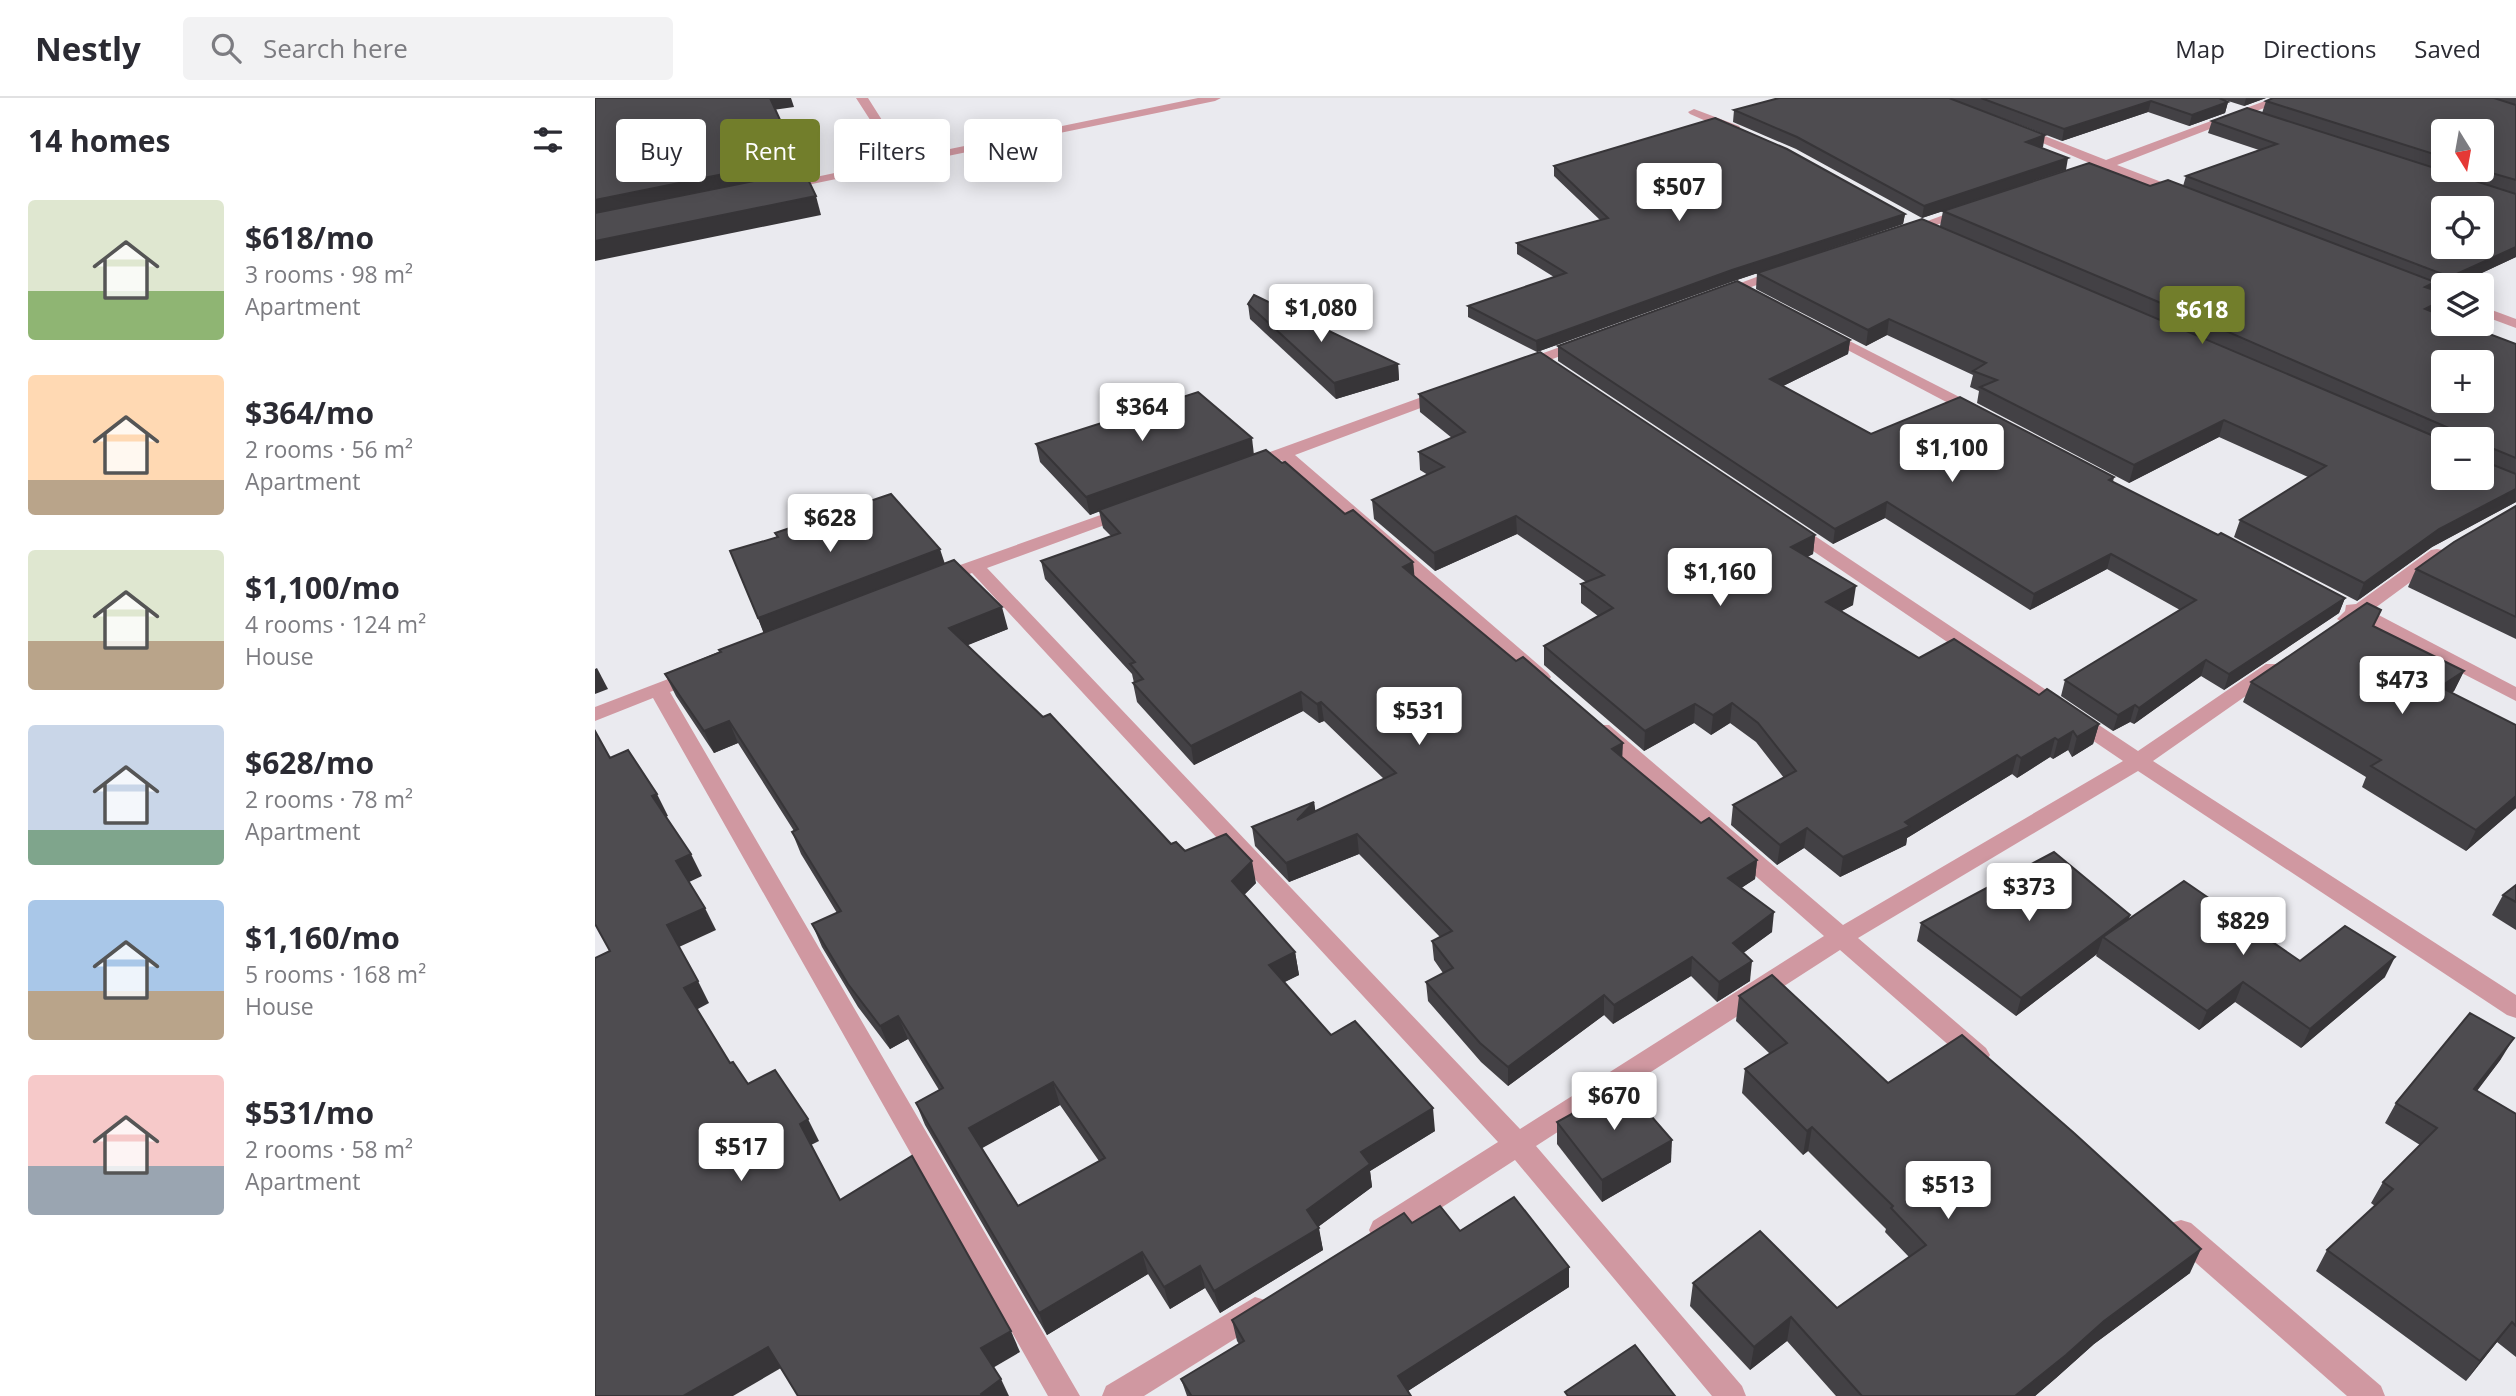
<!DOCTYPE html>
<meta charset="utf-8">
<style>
:root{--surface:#fff;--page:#f2f2f3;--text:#2b2b33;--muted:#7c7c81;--line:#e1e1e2;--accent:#727e2b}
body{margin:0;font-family:"Open Sans",sans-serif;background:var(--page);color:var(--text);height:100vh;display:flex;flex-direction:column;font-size:26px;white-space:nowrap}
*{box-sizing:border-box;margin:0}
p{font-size:23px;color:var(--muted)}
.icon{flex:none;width:38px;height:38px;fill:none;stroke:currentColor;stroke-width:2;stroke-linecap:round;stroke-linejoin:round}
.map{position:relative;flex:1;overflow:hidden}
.side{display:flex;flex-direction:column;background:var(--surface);width:595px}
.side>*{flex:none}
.banner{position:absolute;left:21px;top:21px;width:665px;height:63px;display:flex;gap:14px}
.needle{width:46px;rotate:169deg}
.buttons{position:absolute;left:1836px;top:21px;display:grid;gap:14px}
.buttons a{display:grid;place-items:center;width:63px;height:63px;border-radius:7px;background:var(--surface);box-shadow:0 4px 18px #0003;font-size:35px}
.price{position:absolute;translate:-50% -60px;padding:0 16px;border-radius:7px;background:#fff;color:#222;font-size:23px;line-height:46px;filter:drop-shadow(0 2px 4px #0008)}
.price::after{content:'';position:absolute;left:50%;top:42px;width:21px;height:16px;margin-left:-10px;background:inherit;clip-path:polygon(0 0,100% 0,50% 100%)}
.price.on{background:var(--accent);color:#fff}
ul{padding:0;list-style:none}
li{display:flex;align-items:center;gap:21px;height:175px;padding:0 28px}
li span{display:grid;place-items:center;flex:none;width:196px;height:140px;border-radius:7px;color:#555}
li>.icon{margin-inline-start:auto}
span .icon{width:84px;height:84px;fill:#fffc;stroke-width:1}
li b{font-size:30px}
h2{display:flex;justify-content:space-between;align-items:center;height:84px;padding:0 28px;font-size:30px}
.pill{padding:0 24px;border-radius:7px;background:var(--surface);box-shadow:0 4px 18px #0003;font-size:24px;line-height:63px}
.pill.on{background:var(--accent);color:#fff}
header{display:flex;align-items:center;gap:42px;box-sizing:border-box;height:98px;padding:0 35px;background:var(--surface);border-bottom:2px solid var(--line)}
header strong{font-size:33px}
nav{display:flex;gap:38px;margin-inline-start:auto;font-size:24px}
.search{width:490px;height:63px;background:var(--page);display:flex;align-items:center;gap:18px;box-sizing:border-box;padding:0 24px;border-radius:7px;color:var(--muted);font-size:26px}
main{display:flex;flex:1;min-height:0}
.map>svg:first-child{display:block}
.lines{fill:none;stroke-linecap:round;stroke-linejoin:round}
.street{fill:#d098a1;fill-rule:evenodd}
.wall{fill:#434145;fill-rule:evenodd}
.shaded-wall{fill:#373538}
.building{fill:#4e4c50;stroke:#373538;stroke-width:2;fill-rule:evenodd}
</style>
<header>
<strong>Nestly</strong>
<div class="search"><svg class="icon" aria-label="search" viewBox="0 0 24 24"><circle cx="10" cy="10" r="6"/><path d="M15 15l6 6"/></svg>Search here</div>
<nav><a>Map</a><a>Directions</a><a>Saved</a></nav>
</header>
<main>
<section class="side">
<h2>14 homes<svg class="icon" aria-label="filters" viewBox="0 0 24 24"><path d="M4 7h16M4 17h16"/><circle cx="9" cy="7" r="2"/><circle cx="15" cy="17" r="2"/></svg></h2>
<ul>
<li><span style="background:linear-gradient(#dfe7d0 65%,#8fb573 0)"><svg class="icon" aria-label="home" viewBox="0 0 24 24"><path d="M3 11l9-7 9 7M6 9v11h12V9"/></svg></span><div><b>$618/mo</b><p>3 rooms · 98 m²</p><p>Apartment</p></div></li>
<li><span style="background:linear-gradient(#ffd9b3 75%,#b9a48a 0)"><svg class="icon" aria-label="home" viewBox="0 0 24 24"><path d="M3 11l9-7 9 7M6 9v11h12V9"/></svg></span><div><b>$364/mo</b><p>2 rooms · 56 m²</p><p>Apartment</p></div></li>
<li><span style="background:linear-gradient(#dfe7d0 65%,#b9a48a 0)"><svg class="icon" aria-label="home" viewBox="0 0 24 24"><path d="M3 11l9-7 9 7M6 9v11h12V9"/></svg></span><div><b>$1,100/mo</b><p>4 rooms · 124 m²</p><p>House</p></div></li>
<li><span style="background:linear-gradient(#c9d6e8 75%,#7fa58c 0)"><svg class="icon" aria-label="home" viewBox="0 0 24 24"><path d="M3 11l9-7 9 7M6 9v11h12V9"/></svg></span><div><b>$628/mo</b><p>2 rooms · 78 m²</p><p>Apartment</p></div></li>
<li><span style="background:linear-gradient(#a9c7e8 65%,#b9a48a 0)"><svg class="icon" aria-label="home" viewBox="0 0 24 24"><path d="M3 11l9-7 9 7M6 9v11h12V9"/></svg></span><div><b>$1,160/mo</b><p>5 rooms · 168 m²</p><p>House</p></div></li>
<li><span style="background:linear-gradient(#f6c9c9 65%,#9aa5b1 0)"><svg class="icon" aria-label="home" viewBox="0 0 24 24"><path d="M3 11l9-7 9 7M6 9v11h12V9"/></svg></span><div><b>$531/mo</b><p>2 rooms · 58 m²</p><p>Apartment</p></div></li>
</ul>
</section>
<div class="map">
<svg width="1921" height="1298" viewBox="0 0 1921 1298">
<rect width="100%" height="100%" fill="#eaeaef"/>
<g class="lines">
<g class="street">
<path d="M261 0H273L311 60 603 0H626L620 3 183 93V87L301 62Z"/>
<path d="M1678 0H1695L1522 67 1590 93V99L1585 100 1510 71 1500 72 1499 67 1417 32 1427 29 1511 62Z"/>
<path d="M1099 11 1144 28 1146 31 1136 34 1095 16 1093 14Z"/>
<path d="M1373 108 1378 109V115L1326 132 1319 128Z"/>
<path d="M1188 169 1193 170V176L1128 199 1123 200 1116 196Z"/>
<path d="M1886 208 1921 221V230L1886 217Z"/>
<path d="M1231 231 1388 311 1390 314 1388 317H1376L1226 238 1224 235 1226 232Z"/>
<path d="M987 241 994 245 992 248 931 271H921L918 268 921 265Z"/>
<path d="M849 291 857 296 855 299 700 357 953 575 956 579 953 583H939L686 362 653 373 645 368 647 364Z"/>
<path d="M531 408 540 413 537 417 392 470 925 1031 1229 838 1000 637 997 632 1000 627H1014L1248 827 1528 663 1190 434 1187 430 1196 425 1202 426 1543 653 1671 566H1685L1688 570 1685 574 1558 663 1921 897V920L1912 917 1543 673 1263 840 1391 950 1395 957 1391 964 1382 967 1373 964 1245 852 941 1048 1147 1288 1151 1298H1117L920 1062 798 1141 788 1144 778 1141 774 1132 778 1123 903 1044 377 475 344 487 335 481 337 477Z"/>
<path d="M1842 451 1848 452 1851 456 1848 460 1776 513 1921 589V603L1764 522 1752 527 1742 521 1750 513 1751 507 1761 506 1836 452Z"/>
<path d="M102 570 109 572 112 576 109 580 75 594 485 1298H453L58 600 0 623V609Z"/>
<path d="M1586 1122 1596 1125 1786 1288 1790 1298H1752L1576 1143 1572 1134 1576 1125Z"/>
<path d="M660 1199 670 1202 675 1212 670 1222 549 1298H507L511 1288Z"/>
</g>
</g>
<g class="wall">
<path d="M1184 0H1671L1649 8 1630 2 1633 4 1630 15 1594 28 1553 14 1467 43 1359 2 1448 49 1446 50 1471 72 1327 120 1201 51 1138 24 1139 12Z"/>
<path d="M1678 0H1921V159L1861 187H1848V191L1839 188 1837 191 1848 195V215L1844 217 1921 246V404L1837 449 1762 503 1639 439 1645 422 1713 379 1624 339 1534 385 1382 305 1384 293 1375 289 1378 277 1292 237 1271 248 1161 191 1162 175 1345 128 1348 113 1555 88H1588L1591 78 1664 52 1613 35 1617 23 1667 15 1671 3ZM1848 33 1886 72H1848ZM1848 341H1886L1848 380Z"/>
<path d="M959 68 1310 116 1308 126 1136 184 942 254 873 219V208L959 179 922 156V145L1005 122 959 78Z"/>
<path d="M653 206 803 266 804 282 741 301 655 221Z"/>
<path d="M1255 242 1253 256 1188 288 1276 336 1519 379 1518 384 1750 500 1744 515 1629 592 1606 578 1539 626 1535 624 1518 633 1466 598 1470 582 1585 512 1512 471 1435 512 1290 420 1238 446 963 263V248Z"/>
<path d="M824 296 1220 437 1218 456 1212 459 1258 507 1246 513 1324 560 1444 597 1504 626 1498 646 1477 659 1473 652 1458 661 1455 659 1422 680 1417 676 1312 740 1311 747 1245 779 1209 750 1182 767 1136 727 1138 707 1189 680 1161 644 1135 625 1116 637 1099 625 1049 653 949 567V548L1003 518 986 505V486L991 484 922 436 840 473 779 421 777 402 833 377 825 372 824 354 857 340 825 314Z"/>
<path d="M441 346 659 356 750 416 818 464 819 478 1027 659 1106 725 1162 762 1160 781 1146 790 1177 834 1148 855 1155 883 1122 904 1096 878 1018 926 1009 917 913 988 886 964 833 903 831 884 848 875 839 862 837 843 845 839 764 756 694 784 660 748 657 729 719 704 720 713 789 681 729 623 724 625 708 613 599 667 542 604 538 585H539L537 576 450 481 446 463 516 438 508 430 504 413 495 417 445 364Z"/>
<path d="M1921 408V541L1813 489 1821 471Z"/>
<path d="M180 435 349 465 413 531 372 547 576 746 661 785 649 797 700 854 704 877 689 884 736 937 840 1033 775 1073 777 1089 723 1129 728 1152 625 1215 610 1190 575 1211 553 1176 452 1237 330 1027 321 1005 344 992 313 941 295 951 263 909 227 849 217 826 242 815 206 756 197 734 199 733 143 645 119 655 81 598 70 576 169 535 135 453 182 440ZM465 1007 504 1063 423 1108 386 1050Z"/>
<path d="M1779 529 1869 573 1859 593 1857 595 1921 710 1871 753 1767 689 1771 679 1648 604 1656 584Z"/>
<path d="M1921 787V832L1897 817 1908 797Z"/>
<path d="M1535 817 1534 820 1705 863 1790 879 1706 950 1640 904 1604 932 1501 858 1502 856 1421 918 1322 843 1326 825Z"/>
<path d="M1144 898 1293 985 1595 1175 1499 1246 1461 1280 1440 1298H1241L1192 1243 1155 1272 1095 1208 1098 1185 1242 1210 1314 1159 1290 1134 1291 1131 1213 1053 1208 1057 1147 995 1150 971 1175 956 1141 923Z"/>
<path d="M1906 961 1882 993 1921 1016V1259L1902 1244 1871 1283 1721 1173 1732 1152 1780 1108 1776 1105 1788 1084 1825 1047 1790 1025 1801 1005Z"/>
<path d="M962 1024 1076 1064 1007 1104 962 1046Z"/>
<path d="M817 1125 865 1133 974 1169V1189L813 1293 816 1298H592L586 1281 644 1246 642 1243 637 1222Z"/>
</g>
<g class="shaded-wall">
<path d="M174 0H196L199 9 178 12Z"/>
<path d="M1651 0H1671L1649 8Z"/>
<path d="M1556 3 1553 14 1467 43 1469 31Z"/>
<path d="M1633 4 1630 15 1594 28 1597 17Z"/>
<path d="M1450 37 1448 49 1429 56 1431 44Z"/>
<path d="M1473 60 1471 72 1327 120 1329 108Z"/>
<path d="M203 61 209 79 0 122V102Z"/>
<path d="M221 98 226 117 0 163V143Z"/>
<path d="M1310 116 1308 126 1136 184 942 254 941 243 1137 172Z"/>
<path d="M1921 149V159L1861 187H1852L1855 179Z"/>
<path d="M1840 184 1834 200 1830 189Z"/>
<path d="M1848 202V215L1824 227 1830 211Z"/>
<path d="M1294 221 1292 237 1271 248 1273 232Z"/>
<path d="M1255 242 1253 256 1174 295 1175 281Z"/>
<path d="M803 266 804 282 741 301 739 285Z"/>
<path d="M1629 322 1624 339 1534 385 1539 367Z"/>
<path d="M657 340 659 357 495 417 491 399Z"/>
<path d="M1921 391V404L1837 449 1762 503 1769 485 1844 431Z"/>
<path d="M1292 404 1290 420 1238 446 1240 431Z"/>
<path d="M921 418 922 436 840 473 839 455Z"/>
<path d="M1220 437 1218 456 1194 468 1196 449Z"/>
<path d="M345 451 351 469 170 539 163 520Z"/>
<path d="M1516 456 1512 471 1435 512 1439 496Z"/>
<path d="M818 464 820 483 808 469Z"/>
<path d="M1261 488 1258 507 1228 523 1231 504Z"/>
<path d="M1750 500 1744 515 1629 592 1634 576Z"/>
<path d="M407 509 413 531 361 552 354 530Z"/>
<path d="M1611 562 1606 578 1539 626 1544 610Z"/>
<path d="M2 570 13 591 0 596V571Z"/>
<path d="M1869 573 1859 593 1835 609 1845 589Z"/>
<path d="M706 594 708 613 599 667 596 648Z"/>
<path d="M726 604 729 623 724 625 722 606Z"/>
<path d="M1137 605 1135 625 1116 637 1118 617Z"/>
<path d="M1100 606 1099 625 1049 653 1050 633Z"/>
<path d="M1540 607 1535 624 1518 633 1523 617Z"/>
<path d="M134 623 143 645 119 655 109 633Z"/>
<path d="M1504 626 1498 646 1477 659 1482 639Z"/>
<path d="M1478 633 1473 652 1458 661 1463 642Z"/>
<path d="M1460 640 1455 659 1422 680 1426 660Z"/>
<path d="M1028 645 1027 664 1017 651Z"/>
<path d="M1422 657 1417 676 1312 740 1311 747 1245 779 1248 759 1310 724Z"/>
<path d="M62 696 73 718 68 720 57 698Z"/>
<path d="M1921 698V710L1871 753 1881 732Z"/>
<path d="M719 704 722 723 702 722Z"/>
<path d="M1212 730 1209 750 1182 767 1185 747Z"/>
<path d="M762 736 764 756 694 784 691 765Z"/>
<path d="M96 756 107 778 92 785 81 763Z"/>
<path d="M1162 762 1160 781 1131 800 1133 780Z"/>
<path d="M657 763 661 785 641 805 637 783Z"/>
<path d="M110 810 121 832 84 849 72 827Z"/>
<path d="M1179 814 1177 834 1136 864 1138 845Z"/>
<path d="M1535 817 1529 836 1508 839 1502 856 1421 918 1426 900Z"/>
<path d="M700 854 704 877 678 890 674 867Z"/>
<path d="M1097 859 1096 878 1018 926 1019 907Z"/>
<path d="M1800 859 1790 879 1706 950 1715 931Z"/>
<path d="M1157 863 1155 883 1122 904 1124 884Z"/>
<path d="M103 883 114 905 101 912 89 890Z"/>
<path d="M1648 884 1640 904 1604 932 1612 913Z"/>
<path d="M1009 897V917L913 988V969Z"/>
<path d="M303 918 313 941 295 951 285 928Z"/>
<path d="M1919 940 1906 961 1867 1012 1879 991Z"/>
<path d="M458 984 465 1007 382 1053 374 1030Z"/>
<path d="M838 1010 840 1033 775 1073 777 1089 716 1134 712 1112 766 1054Z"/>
<path d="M213 1021 224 1043 216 1047 205 1026Z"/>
<path d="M1217 1029 1213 1053 1208 1057 1212 1033Z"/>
<path d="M1077 1042 1076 1064 1007 1104V1082Z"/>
<path d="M724 1130 728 1152 625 1215 619 1193Z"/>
<path d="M1606 1151 1595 1175 1499 1246 1461 1280 1440 1298H1420L1509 1223Z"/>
<path d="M547 1154 553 1176 452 1237 444 1215Z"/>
<path d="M605 1168 610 1190 575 1211 569 1189Z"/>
<path d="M974 1169V1189L805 1298 803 1278Z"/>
<path d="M1196 1219 1192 1243 1155 1272 1159 1249Z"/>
<path d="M1917 1224 1902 1244 1871 1283 1885 1263Z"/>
<path d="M416 1233 425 1254 396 1271 386 1250Z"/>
<path d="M173 1249 186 1270 138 1298H88Z"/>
<path d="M406 1281 414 1298H387L386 1296Z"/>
</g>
<g class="building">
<path d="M0 0H175L203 61 0 102Z"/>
<path d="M1184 0H1354L1450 37 1431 44 1473 60 1329 108 1202 39 1139 12Z"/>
<path d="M1386 0H1624L1633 4 1597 17 1556 3 1469 31Z"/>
<path d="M1678 0H1899L1921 7V82L1886 72V33H1848V59L1671 3Z"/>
<path d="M1652 10 1921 96V149L1855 179 1591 78 1682 46 1617 23ZM1848 110H1886V149H1848Z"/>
<path d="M1120 20 1192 51 1310 116 1137 172 941 243 873 208 971 175 922 145 1013 120 959 68Z"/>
<path d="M1494 65 1555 88 1573 82 1840 184 1830 189 1848 195V202L1830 211 1848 218V226H1868L1921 246V360L1894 349 1891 351V364L1921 376V391L1844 431 1769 485 1645 422 1731 368 1629 322 1539 367 1385 289 1402 282 1378 273 1391 265 1294 221 1273 232 1162 175 1327 121 1848 342V380H1886V341H1857L1856 331 1592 216 1348 113ZM1848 264H1886V303H1848Z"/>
<path d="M209 73 221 98 0 143V115Z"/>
<path d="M1142 183 1255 242 1175 281 1276 336 1365 299 1519 379 1514 382 1623 437 1626 435 1750 500 1634 576 1611 562 1544 610 1540 607 1523 617 1470 582 1601 502 1516 456 1439 496 1292 404 1240 431 963 248Z"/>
<path d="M659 197 803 266 739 285 653 206Z"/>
<path d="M945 254 1220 437 1196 449 1261 488 1231 504 1324 560 1359 541 1444 597 1452 591 1504 626 1482 639 1478 633 1463 642 1460 640 1426 660 1422 657 1310 724 1315 728 1248 759 1212 730 1185 747 1138 707 1201 673 1163 625 1137 605 1118 617 1100 606 1050 633 949 548 1018 510 986 486 1009 477 921 418 839 455 777 402 849 369 824 354 870 334 824 296Z"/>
<path d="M603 294 657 340 491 399 441 346Z"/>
<path d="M671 352 687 365 690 364 750 416 758 412 818 464 808 469 921 563 928 559 1028 645 1017 651 1106 725 1114 720 1162 762 1133 780 1179 814 1138 845 1157 863 1124 884 1097 859 1019 907 1009 897 913 969 885 945 831 884 858 870 837 843 857 833 762 736 691 765 657 729 719 704 702 722 801 675 726 604 722 606 706 594 596 648 538 585 548 581 535 566 540 564 446 463 525 435 504 412Z"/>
<path d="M296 396 345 451 163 520 135 453 183 439 180 435Z"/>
<path d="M1921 408V519L1821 471 1859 444Z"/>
<path d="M359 462 407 509 354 530 448 619 455 616 576 746 581 744 590 753 631 736 657 763 637 783 700 854 674 867 736 937 760 923 838 1010 766 1054 775 1066 712 1112 724 1130 619 1193 605 1168 569 1189 547 1154 444 1215 321 1005 348 990 303 918 285 928 253 886 217 826 246 813 197 734 203 731 134 623 109 633 70 576 126 554 124 552ZM458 984 510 1060 423 1108 374 1030Z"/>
<path d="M1772 505 1786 512 1778 528 1869 573 1845 589 1921 627V698L1881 732 1776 668 1786 662 1656 584Z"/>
<path d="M0 633 15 660 33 652 62 696 57 698 96 756 81 763 110 810 72 827 103 883 89 890 135 965 138 964 153 986 180 972 213 1021 205 1026 245 1102 317 1058 416 1233 386 1250 406 1281 386 1296 387 1298H203L173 1249 88 1298H0V860L15 853 0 826Z"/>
<path d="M1459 754 1535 817 1426 900 1326 825Z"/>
<path d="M1589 783 1705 863 1750 828 1800 859 1715 931 1648 884 1612 913 1508 839Z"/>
<path d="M1921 787V804L1908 797Z"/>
<path d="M1177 877 1293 985 1367 937 1479 1035 1606 1151 1509 1223 1471 1257 1420 1298H1267L1196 1219 1159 1249 1098 1185 1165 1133 1242 1210 1331 1147 1296 1110 1298 1108 1217 1029 1212 1033 1150 971 1192 945 1144 898Z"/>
<path d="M1875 915 1919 940 1879 991 1921 1016V1228L1917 1224 1885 1263 1732 1152 1798 1091 1788 1084 1842 1030 1801 1005Z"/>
<path d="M1029 987 1077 1042 1007 1082 962 1024Z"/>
<path d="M919 1099 974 1169 803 1278 816 1298H595L596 1297 586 1281 649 1243 637 1222 809 1115 817 1125 845 1108 865 1133Z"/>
<path d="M1040 1247 1080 1298H973L970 1294Z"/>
</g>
</svg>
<div class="buttons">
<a><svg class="needle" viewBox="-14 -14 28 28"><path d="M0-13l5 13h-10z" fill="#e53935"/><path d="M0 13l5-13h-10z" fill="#7c7c81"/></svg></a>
<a><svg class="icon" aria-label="locate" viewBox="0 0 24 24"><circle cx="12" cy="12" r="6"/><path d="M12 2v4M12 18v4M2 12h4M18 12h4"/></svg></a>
<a><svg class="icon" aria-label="layers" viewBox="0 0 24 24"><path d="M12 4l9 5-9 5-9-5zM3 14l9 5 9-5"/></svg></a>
<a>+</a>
<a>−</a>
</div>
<b class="price" style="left:1084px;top:125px">$507</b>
<b class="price" style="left:726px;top:246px">$1,080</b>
<b class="price on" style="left:1607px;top:248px">$618</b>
<b class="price" style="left:547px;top:345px">$364</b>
<b class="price" style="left:1357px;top:386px">$1,100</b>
<b class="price" style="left:235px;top:456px">$628</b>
<b class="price" style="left:1125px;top:510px">$1,160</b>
<b class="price" style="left:1807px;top:618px">$473</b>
<b class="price" style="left:824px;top:649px">$531</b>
<b class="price" style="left:1434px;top:825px">$373</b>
<b class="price" style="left:1648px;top:859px">$829</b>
<b class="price" style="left:1019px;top:1034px">$670</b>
<b class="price" style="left:146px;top:1085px">$517</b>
<b class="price" style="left:1353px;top:1123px">$513</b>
<div class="banner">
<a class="pill">Buy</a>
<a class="pill on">Rent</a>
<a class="pill">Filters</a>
<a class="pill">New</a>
</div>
</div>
</main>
